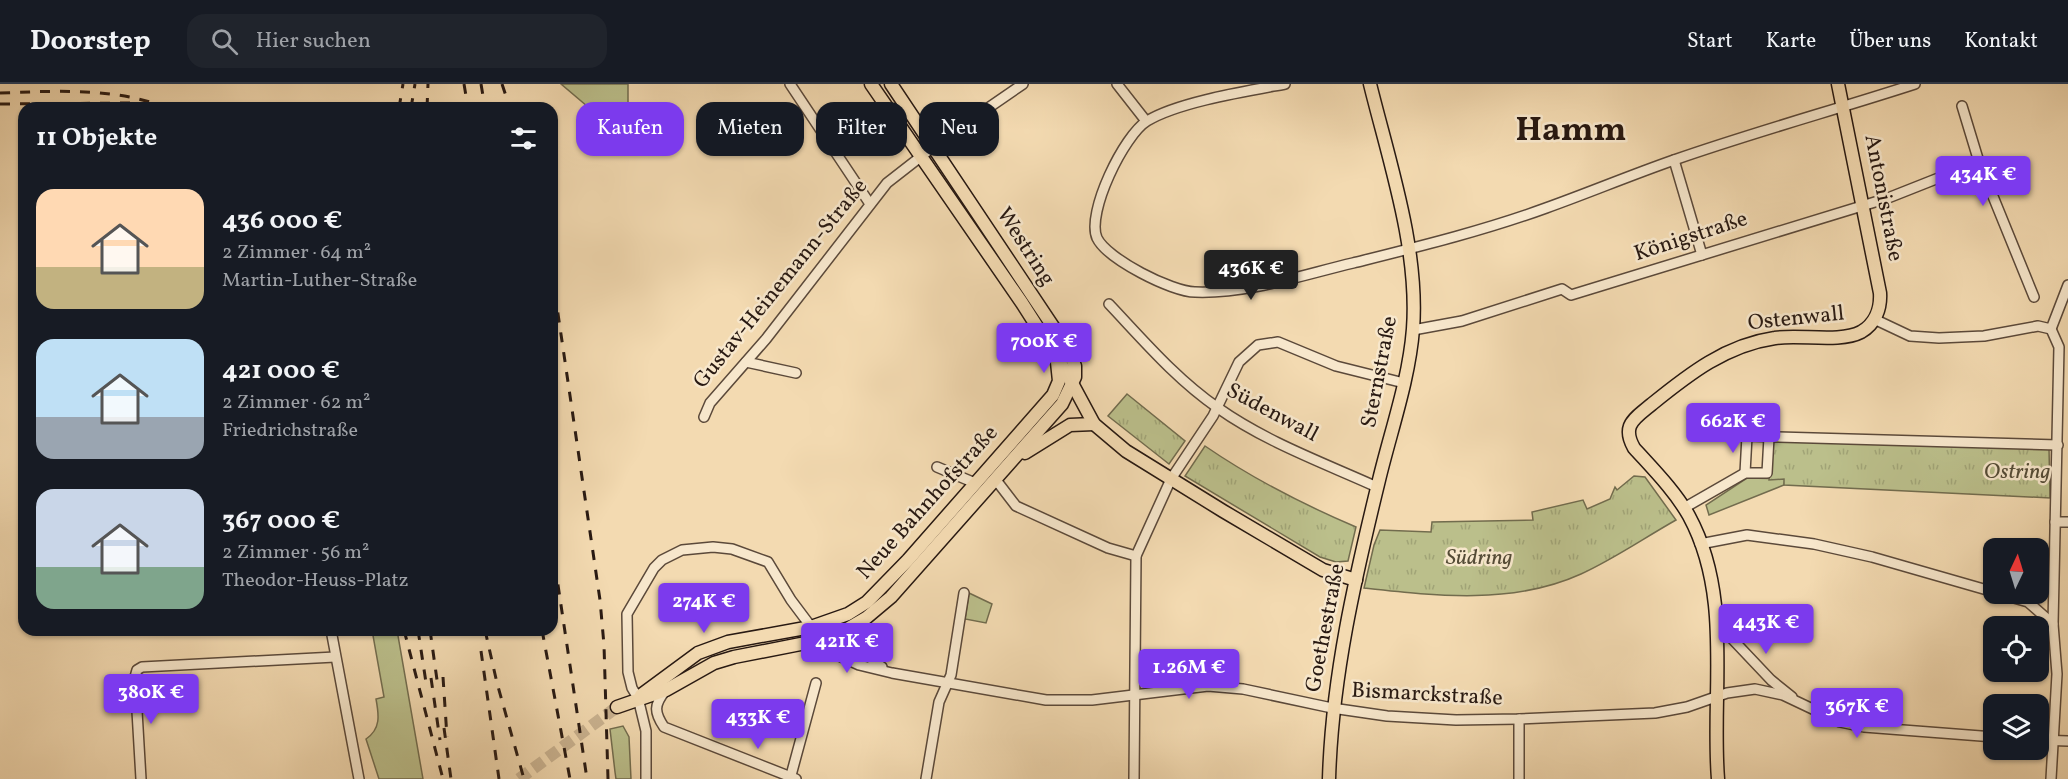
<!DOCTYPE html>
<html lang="de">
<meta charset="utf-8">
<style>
:root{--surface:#171b24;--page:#20242c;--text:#f1f3f6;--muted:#9ea1a6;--line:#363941;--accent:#7c3aed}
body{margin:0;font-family:Vollkorn,serif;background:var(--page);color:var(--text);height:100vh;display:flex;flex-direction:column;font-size:22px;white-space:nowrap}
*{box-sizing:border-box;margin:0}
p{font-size:20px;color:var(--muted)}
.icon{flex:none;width:33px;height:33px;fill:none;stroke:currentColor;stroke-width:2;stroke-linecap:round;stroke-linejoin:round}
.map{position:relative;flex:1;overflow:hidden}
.side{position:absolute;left:18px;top:18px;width:540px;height:534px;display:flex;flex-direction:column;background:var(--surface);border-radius:18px;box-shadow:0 2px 4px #0004}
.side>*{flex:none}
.guide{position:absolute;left:576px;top:18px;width:570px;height:54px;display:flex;gap:12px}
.needle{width:39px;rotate:4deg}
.fabs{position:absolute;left:1983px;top:454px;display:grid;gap:12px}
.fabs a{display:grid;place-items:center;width:66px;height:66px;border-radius:12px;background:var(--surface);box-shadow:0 2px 4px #0004;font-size:30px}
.price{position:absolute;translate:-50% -51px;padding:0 14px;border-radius:6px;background:var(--accent);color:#fff;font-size:20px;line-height:39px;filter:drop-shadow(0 2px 3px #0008)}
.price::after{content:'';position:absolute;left:50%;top:36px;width:18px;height:14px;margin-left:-9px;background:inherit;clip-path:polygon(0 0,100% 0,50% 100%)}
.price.active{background:#222;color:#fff}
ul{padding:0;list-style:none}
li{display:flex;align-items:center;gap:18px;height:150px;padding:0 18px}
li span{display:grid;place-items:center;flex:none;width:168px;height:120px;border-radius:18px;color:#555}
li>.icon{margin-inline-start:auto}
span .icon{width:72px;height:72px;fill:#fffc;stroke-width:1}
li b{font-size:26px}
h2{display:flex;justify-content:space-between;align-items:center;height:72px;padding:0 18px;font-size:26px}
.tag{padding:0 21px;border-radius:18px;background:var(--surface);box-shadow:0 2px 4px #0004;font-size:21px;line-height:54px}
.tag.active{background:var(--accent);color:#fff}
header{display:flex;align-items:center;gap:36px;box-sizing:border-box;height:84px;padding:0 30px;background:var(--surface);border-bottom:2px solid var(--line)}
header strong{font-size:28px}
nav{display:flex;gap:33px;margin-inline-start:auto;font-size:21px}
.search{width:420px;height:54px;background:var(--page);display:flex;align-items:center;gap:15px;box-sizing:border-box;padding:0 21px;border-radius:18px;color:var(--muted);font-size:22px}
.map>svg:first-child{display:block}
.grass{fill:#bbbf8b;stroke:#726c4e;stroke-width:1.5}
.park{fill:url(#park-tufts);stroke:#726c4e;stroke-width:1.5}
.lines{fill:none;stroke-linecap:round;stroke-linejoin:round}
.major-tunnel{stroke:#cab391;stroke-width:12;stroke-dasharray:12 6;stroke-linecap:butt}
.minor-casing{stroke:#5b493a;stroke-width:12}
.major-casing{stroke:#281912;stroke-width:15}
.minor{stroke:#f7e7cc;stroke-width:9}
.major{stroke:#f3dab1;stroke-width:12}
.rail{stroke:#281912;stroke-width:3;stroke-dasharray:10 10;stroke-linecap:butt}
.labels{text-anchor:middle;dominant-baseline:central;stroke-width:5;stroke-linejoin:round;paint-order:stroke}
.street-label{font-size:22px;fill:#281912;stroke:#f7e7cc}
.park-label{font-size:22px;font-style:italic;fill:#544b36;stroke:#f7e7cc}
.town-label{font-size:34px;font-weight:bold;fill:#281912;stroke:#f7e7cc}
</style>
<header>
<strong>Doorstep</strong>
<div class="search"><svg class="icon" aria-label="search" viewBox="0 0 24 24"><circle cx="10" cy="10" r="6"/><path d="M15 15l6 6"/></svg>Hier suchen</div>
<nav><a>Start</a><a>Karte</a><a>Über uns</a><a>Kontakt</a></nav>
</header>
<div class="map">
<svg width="2068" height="695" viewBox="0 0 2068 695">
<defs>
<pattern id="park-tufts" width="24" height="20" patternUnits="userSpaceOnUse" patternTransform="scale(1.5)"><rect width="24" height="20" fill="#bbbf8b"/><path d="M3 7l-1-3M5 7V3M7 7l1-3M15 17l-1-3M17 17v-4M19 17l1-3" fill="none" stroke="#a1a477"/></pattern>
</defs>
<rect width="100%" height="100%" fill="#f3dab1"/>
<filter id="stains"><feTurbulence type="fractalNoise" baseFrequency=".00333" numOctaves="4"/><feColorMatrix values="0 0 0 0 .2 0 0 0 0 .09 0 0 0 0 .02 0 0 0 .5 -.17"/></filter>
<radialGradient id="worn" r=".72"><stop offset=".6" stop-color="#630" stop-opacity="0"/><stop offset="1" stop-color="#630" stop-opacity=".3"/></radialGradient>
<g class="grass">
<path d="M561 0H628V25L614 45Z"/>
<path d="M1747 394 1785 395 1784 401 1709 431 1706 421Z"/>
<path d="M969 509 992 520 986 539 965 535Z"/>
<path d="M372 546H397L423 695H379L366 655C381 645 379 631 376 615L384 613Z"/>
<path d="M623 642 629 653 631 695H616L615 688 610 645Z"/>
</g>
<g class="park">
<path d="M1127 310 1185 357 1169 380 1108 332Z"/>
<path d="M1775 357 2049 364 2050 414 1784 401V395L1769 396 1772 361Z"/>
<path d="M1205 362C1253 395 1302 420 1356 443L1348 477 1336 478 1320 473 1185 392Z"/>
<path d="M1634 392 1645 393 1676 436C1644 454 1614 475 1581 490 1513 521 1436 512 1364 504L1374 461 1380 446 1431 448 1432 438 1533 436 1532 428 1583 416 1587 425 1610 415 1615 403 1617 406Z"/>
</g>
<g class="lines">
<path class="major-tunnel" d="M519 695 617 623"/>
<g class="minor-casing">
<g id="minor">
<path d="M790 0 870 120"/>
<path d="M1117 0 1146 37"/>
<path d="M1285 0C1247 7 1178 18 1147 37 1124 51 1086 129 1097 154 1107 175 1172 208 1195 208 1248 210 1302 191 1353 179 1417 163 1483 147 1546 124 1588 109 1631 91 1674 76 1754 48 1835 26 1915 0"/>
<path d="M1962 22 1979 78 2034 213"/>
<path d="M1674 76 1702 171"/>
<path d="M1109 220C1143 256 1176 295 1218 324 1266 358 1324 379 1377 403"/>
<path d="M1874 235 1910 252 1939 254 1984 252 2038 242 2051 245"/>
<path d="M2051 245 2068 201"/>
<path d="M1413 246 1462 237 1562 205 1571 211 1888 114 1979 78"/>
<path d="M746 278 796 289"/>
<path d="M704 333 710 319 766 255 887 99 946 53 1023 0"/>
<path d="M937 383 975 399"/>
<path d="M1745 389 1747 352 2058 361"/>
<path d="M996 396 1016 422 1108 464 1136 472"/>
<path d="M1684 424 1745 389H1767L1769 353"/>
<path d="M2055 438H2068"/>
<path d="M1700 460 1747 451 1814 460 1872 473 1994 508"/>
<path d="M2000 510 2028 518 2053 540"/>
<path d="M866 534C856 556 861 571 882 583"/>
<path d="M1718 540 1771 596 1792 613"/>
<path d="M331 546 359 695"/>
<path d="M665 607C654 621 654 628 664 643L796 695"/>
<path d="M2038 656 2068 657"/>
<path d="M141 695 135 593 137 586 142 583 335 573"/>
<path d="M646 695V647L638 614 632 604 628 588 627 530 654 484 662 476 682 466 713 463 732 465 768 478 791 516 821 556 837 571 859 581 892 589 1046 616H1092L1208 602 1243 605 1332 624 1387 632 1456 636 1519 635 1655 629 1687 623 1727 609 1755 605 1783 611 1840 638 1864 643 1994 653"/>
<path d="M790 695 816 599"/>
<path d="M926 695 939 618 951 591 964 509"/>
<path d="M1134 695 1136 472 1171 395 1213 332 1239 278 1258 261 1278 258 1336 282 1404 299"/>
<path d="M1519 695V635"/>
<path d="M2051 695 2057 590 2053 540 2059 263 2051 245"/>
</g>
</g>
<g class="major-casing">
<g id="major">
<path d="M871 0 1022 219 1066 288 1094 340 1126 367 1223 427 1323 486 1356 496"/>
<path d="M1025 369 1070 341 1094 340"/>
<path d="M641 611 698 569 728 558 811 543 848 530 867 518 908 476 1053 311 1059 297 1057 278"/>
<path d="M617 623 666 606 714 579 734 573 821 556 842 548 866 534 891 513 1062 320 1075 293V282L1068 265 891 0"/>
<path d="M1329 695C1332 593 1355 494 1379 396 1391 346 1409 296 1413 245 1419 165 1389 77 1370 0"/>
<path d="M1718 695C1711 608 1733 513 1689 432 1675 407 1653 385 1634 364 1630 357 1627 350 1630 342 1633 334 1645 326 1652 320 1689 290 1726 261 1775 254 1799 250 1840 259 1861 248 1875 240 1881 225 1880 209L1838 0"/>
</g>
</g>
<use href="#minor" class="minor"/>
<use href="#major" class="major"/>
<g class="rail">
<path d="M464 0 468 24"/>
<path d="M481 0 485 24"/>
<path d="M502 0 510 24"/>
<path d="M0 9C58 7 113 3 168 24"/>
<path d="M0 20 130 19"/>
<path d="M399 24 403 0"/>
<path d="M411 24 415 0"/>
<path d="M427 24 428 0"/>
<path d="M552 189 600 516 604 561 608 695"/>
<path d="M552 461 587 695"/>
<path d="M404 546 443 695"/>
<path d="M418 546 427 605"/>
<path d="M430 546 438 603"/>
<path d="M485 546 497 599 524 695"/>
<path d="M542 546 570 695"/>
<path d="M481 567 499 695"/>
<path d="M443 593 447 653"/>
<path d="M431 594 440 656"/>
<path d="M444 644 451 695"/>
</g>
</g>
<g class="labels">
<g class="street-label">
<text transform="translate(1883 114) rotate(79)">Antonistraße</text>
<text transform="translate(1691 153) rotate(-18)">Königstraße</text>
<text transform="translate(1025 163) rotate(57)">Westring</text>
<text transform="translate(781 200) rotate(-51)">Gustav-Heinemann-Straße</text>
<text transform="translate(1796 235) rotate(-6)">Ostenwall</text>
<text transform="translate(1380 288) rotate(-79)">Sternstraße</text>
<text transform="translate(1272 329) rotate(28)">Südenwall</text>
<text transform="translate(928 419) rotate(-48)">Neue Bahnhofstraße</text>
<text transform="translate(1326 544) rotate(-79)">Goethestraße</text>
<text transform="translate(1427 611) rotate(3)">Bismarckstraße</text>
</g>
<g class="park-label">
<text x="2017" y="388">Ostring</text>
<text x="1479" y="474">Südring</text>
</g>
<g class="town-label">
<text x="1571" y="47">Hamm</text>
</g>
</g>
<rect width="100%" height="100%" filter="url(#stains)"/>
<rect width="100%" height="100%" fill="url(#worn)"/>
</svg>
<div class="fabs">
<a><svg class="needle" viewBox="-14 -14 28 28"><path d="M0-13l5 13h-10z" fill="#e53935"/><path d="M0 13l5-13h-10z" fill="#9ea1a6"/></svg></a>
<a><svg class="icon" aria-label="locate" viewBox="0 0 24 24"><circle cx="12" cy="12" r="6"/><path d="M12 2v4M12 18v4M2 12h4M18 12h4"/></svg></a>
<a><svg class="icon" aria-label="layers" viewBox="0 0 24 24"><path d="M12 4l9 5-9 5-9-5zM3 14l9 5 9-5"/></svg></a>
</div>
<b class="price" style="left:1983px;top:123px">434K €</b>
<b class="price active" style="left:1251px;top:217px">436K €</b>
<b class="price" style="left:1044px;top:290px">700K €</b>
<b class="price" style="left:1733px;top:370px">662K €</b>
<b class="price" style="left:704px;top:550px">274K €</b>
<b class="price" style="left:1766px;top:571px">443K €</b>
<b class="price" style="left:847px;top:590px">421K €</b>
<b class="price" style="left:1189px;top:616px">1.26M €</b>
<b class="price" style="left:151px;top:641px">380K €</b>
<b class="price" style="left:1857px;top:655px">367K €</b>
<b class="price" style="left:758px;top:666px">433K €</b>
<div class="guide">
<a class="tag active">Kaufen</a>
<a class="tag">Mieten</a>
<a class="tag">Filter</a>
<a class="tag">Neu</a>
</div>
<section class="side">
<h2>11 Objekte<svg class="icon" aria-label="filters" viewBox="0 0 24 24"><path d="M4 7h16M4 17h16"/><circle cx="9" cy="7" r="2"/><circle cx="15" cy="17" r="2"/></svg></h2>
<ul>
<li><span style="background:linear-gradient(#ffd9b3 65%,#c2b280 0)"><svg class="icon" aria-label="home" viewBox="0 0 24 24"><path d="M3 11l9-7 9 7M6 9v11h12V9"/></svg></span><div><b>436 000 €</b><p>2 Zimmer · 64 m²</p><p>Martin-Luther-Straße</p></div></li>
<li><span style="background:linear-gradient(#bfe0f5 65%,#9aa5b1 0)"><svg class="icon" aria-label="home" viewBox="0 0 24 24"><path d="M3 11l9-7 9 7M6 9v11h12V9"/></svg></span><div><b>421 000 €</b><p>2 Zimmer · 62 m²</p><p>Friedrichstraße</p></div></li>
<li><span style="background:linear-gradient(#c9d6e8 65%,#7fa58c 0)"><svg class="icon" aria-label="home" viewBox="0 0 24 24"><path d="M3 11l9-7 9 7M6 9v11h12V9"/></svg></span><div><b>367 000 €</b><p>2 Zimmer · 56 m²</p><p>Theodor-Heuss-Platz</p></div></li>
</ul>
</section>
</div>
